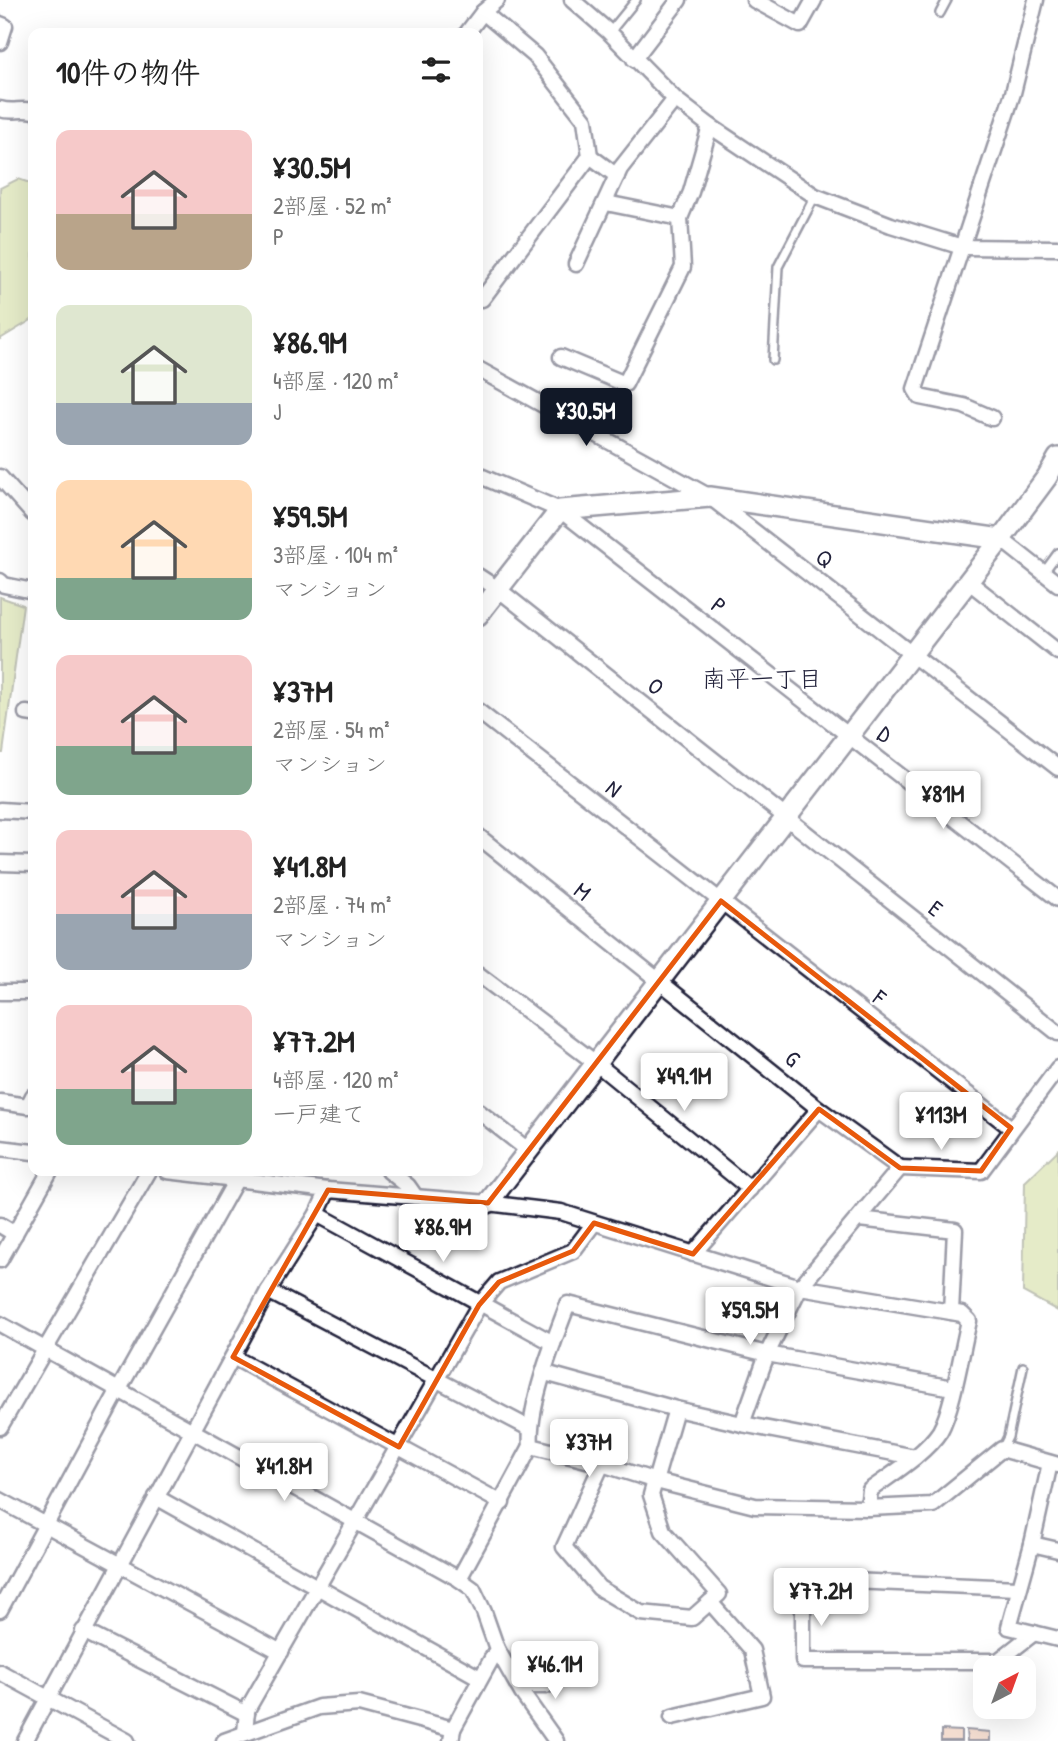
<!DOCTYPE html>
<html lang="ja">
<meta charset="utf-8">
<style>
:root{--surface:#fff;--page:#f6f6f6;--text:#222;--muted:#767676;--accent:#111827}
body{margin:0;font-family:"Patrick Hand","Klee One",sans-serif;background:var(--page);color:var(--text);height:100vh;display:flex;flex-direction:column;font-size:26px;white-space:nowrap}
*{box-sizing:border-box;margin:0}
p{font-size:23px;color:var(--muted)}
.icon{flex:none;width:38px;height:38px;fill:none;stroke:currentColor;stroke-width:2;stroke-linecap:round;stroke-linejoin:round}
.map{position:relative;flex:1;overflow:hidden}
.side{position:absolute;left:28px;top:28px;width:455px;height:1148px;display:flex;flex-direction:column;background:var(--surface);border-radius:14px;box-shadow:0 7px 28px #0002}
.side>*{flex:none}
.needle{width:46px;rotate:41deg}
.buttons{position:absolute;left:973px;top:1656px;display:grid;gap:14px}
.buttons a{display:grid;place-items:center;width:63px;height:63px;border-radius:14px;background:var(--surface);box-shadow:0 7px 28px #0002;font-size:35px}
.price{position:absolute;translate:-50% -60px;padding:0 16px;border-radius:7px;background:#fff;color:#222;font-size:23px;line-height:46px;filter:drop-shadow(0 2px 4px #0008)}
.price::after{content:'';position:absolute;left:50%;top:42px;width:21px;height:16px;margin-left:-10px;background:inherit;clip-path:polygon(0 0,100% 0,50% 100%)}
.price.selected{background:var(--accent);color:#fff}
ul{padding:0;list-style:none}
li{display:flex;align-items:center;gap:21px;height:175px;padding:0 28px}
li span{display:grid;place-items:center;flex:none;width:196px;height:140px;border-radius:14px;color:#555}
li>.icon{margin-inline-start:auto}
span .icon{width:84px;height:84px;fill:#fffc;stroke-width:1}
li b{font-size:30px}
h2{display:flex;justify-content:space-between;align-items:center;height:84px;padding:0 28px;font-size:30px}
.map>svg:first-child{display:block}
.green{fill:#c6d286;stroke:#747a60;stroke-width:2}
.building{fill:#e5b397;stroke:#22223b;stroke-width:2}
.lines{fill:none;stroke-linecap:round;stroke-linejoin:round}
.lane-casing{stroke:#22223b;stroke-width:12}
.street-casing{stroke:#22223b;stroke-width:19}
.secondary-casing{stroke:#22223b;stroke-width:24}
.lane{stroke:#fff;stroke-width:7}
.street{stroke:#fff;stroke-width:14}
.secondary{stroke:#fff;stroke-width:19}
.marked{fill:none;stroke:#e8590c;stroke-width:5;stroke-linejoin:round}
.labels{text-anchor:middle;dominant-baseline:central;stroke-width:5;stroke-linejoin:round;paint-order:stroke}
.street-label{font-size:23px;fill:#22223b;stroke:#fff}
.neighbourhood-label{font-size:24px;fill:#22223b;stroke:#fff}
</style>
<div class="map">
<svg width="1058" height="1741" viewBox="0 0 1058 1741">
<rect width="100%" height="100%" fill="#fff"/>
<filter id="ink" filterUnits="userSpaceOnUse"><feTurbulence type="fractalNoise" baseFrequency=".0143" numOctaves="2"/><feDisplacementMap in="SourceGraphic" scale="14" xChannelSelector="R" yChannelSelector="G"/><feConvolveMatrix kernelMatrix="1 2 1 2 8 2 1 2 1" color-interpolation-filters="sRGB"/></filter>
<g filter="url(#ink)">
<g class="green">
<path d="M18 179 33 184V319L0 339V188Z"/>
<path d="M0 597 23 605 3 753H0Z"/>
<path d="M1058 1150V1311L1023 1292 1025 1182Z"/>
</g>
<g class="building">
<path d="M941 1730 961 1731V1741H941Z"/>
<path d="M966 1730 990 1732V1741H967Z"/>
</g>
<g class="lines">
<g class="lane-casing">
<g id="lane">
<path d="M940 13 947 0"/>
<path d="M610 32 636 0"/>
<path d="M773 360 778 267 815 196"/>
<path d="M1044 572 1058 553"/>
<path d="M1002 1449 1008 1437 1023 1367"/>
</g>
</g>
<g class="street-casing">
<g id="street">
<path d="M572 0 609 32 675 99 710 126 815 196 891 225 962 247 1058 248"/>
<path d="M754 0 800 25 814 0"/>
<path d="M0 24 5 26 0 42"/>
<path d="M467 33 483 12 497 0"/>
<path d="M634 59 679 0"/>
<path d="M0 109C12 113 21 108 33 111"/>
<path d="M590 156 617 176"/>
<path d="M606 203 680 218"/>
<path d="M576 264 620 169 675 99"/>
<path d="M478 296 482 299 590 156 585 120 535 56 483 12"/>
<path d="M561 357 625 384 683 267 680 218 691 192 710 126"/>
<path d="M478 369 710 497 1058 768"/>
<path d="M992 418 964 406 920 397 915 389 1013 93 1036 0"/>
<path d="M478 475 560 510 1058 899"/>
<path d="M0 477 33 514"/>
<path d="M1001 539 1058 584"/>
<path d="M478 576 498 589 1058 1033"/>
<path d="M0 581 4 585 33 591"/>
<path d="M968 581 1058 652"/>
<path d="M478 711 1011 1128"/>
<path d="M26 713 33 714"/>
<path d="M0 810 33 812"/>
<path d="M478 836 819 1109 900 1168"/>
<path d="M0 863 33 864"/>
<path d="M478 974 597 1064 750 1189"/>
<path d="M0 992H33"/>
<path d="M0 1102 28 1106 33 1096"/>
<path d="M478 1111 529 1151"/>
<path d="M0 1148 33 1152"/>
<path d="M900 1168 981 1171 1058 1068"/>
<path d="M167 1171 328 1190 488 1203 561 1212 800 1287 951 1312"/>
<path d="M389 1171 408 1186 415 1196"/>
<path d="M317 1214 553 1343"/>
<path d="M859 1219 955 1230 951 1312 962 1314 969 1321C962 1349 953 1408 940 1431 925 1454 892 1474 870 1490L868 1508 933 1505 1002 1449 1058 1465"/>
<path d="M0 1225 15 1234"/>
<path d="M693 1254 819 1109"/>
<path d="M0 1260 50 1171"/>
<path d="M268 1291 529 1428"/>
<path d="M0 1324 459 1579 473 1589 484 1612 497 1649 453 1729"/>
<path d="M233 1357 502 1503"/>
<path d="M545 1373 676 1409 742 1424 915 1457"/>
<path d="M742 1424 767 1354 800 1287 900 1168"/>
<path d="M0 1427 149 1171"/>
<path d="M531 1446 602 1464 656 1481 755 1506 868 1508"/>
<path d="M1050 1463 1032 1544 1009 1627 1058 1639"/>
<path d="M602 1464 564 1547 599 1588 641 1613 692 1618 719 1594 663 1531 651 1495 676 1409"/>
<path d="M156 1497 480 1678"/>
<path d="M0 1500 281 1652"/>
<path d="M1032 1544 1058 1550"/>
<path d="M459 1579 531 1446C527 1408 554 1340 568 1304L767 1354 953 1388"/>
<path d="M1018 1588 803 1579V1661H998L1034 1633"/>
<path d="M0 1610 118 1391 236 1180 234 1172"/>
<path d="M83 1631 247 1714"/>
<path d="M497 1649 522 1693 556 1741"/>
<path d="M0 1672 127 1741"/>
<path d="M518 1686H546L571 1662"/>
<path d="M672 1717 762 1696 752 1650 710 1602"/>
<path d="M245 1733 247 1710 479 1305 499 1282 573 1251 594 1223"/>
<path d="M25 1741 268 1291 317 1214 328 1190"/>
<path d="M224 1741 319 1707 359 1704 453 1729 451 1741"/>
</g>
</g>
<g class="secondary-casing">
<g id="secondary">
<path d="M478 615 560 510 710 497 1001 539"/>
<path d="M488 1203 1001 539 1047 477 1058 458"/>
</g>
</g>
<use href="#lane" class="lane"/>
<use href="#street" class="street"/>
<use href="#secondary" class="secondary"/>
</g>
</g>
<path d="M0 0H1058V1741H0ZM721 901 1011 1128 981 1171 900 1168 819 1109 693 1254 594 1223 573 1251 499 1282 479 1305 399 1447 233 1357 328 1190 488 1203Z" fill="#fff" fill-opacity=".55" fill-rule="evenodd"/>
<path class="marked" d="M721 901 1011 1128 981 1171 900 1168 819 1109 693 1254 594 1223 573 1251 499 1282 479 1305 399 1447 233 1357 328 1190 488 1203Z"/>
<g class="labels">
<g class="street-label">
<text transform="translate(825 558) rotate(38)">Q</text>
<text transform="translate(719 605) rotate(38)">P</text>
<text transform="translate(656 686) rotate(38)">O</text>
<text transform="translate(885 734) rotate(38)">D</text>
<text transform="translate(614 788) rotate(38)">N</text>
<text transform="translate(583 891) rotate(38)">M</text>
<text transform="translate(936 908) rotate(38)">E</text>
<text transform="translate(880 997) rotate(38)">F</text>
<text transform="translate(793 1058) rotate(39)">G</text>
</g>
<g class="neighbourhood-label">
<text x="762" y="678">南平一丁目</text>
</g>
</g>
</svg>
<div class="buttons">
<a><svg class="needle" viewBox="-14 -14 28 28"><path d="M0-13l5 13h-10z" fill="#e53935"/><path d="M0 13l5-13h-10z" fill="#767676"/></svg></a>
</div>
<b class="price selected" style="left:586px;top:448px">¥30.5M</b>
<b class="price" style="left:943px;top:831px">¥81M</b>
<b class="price" style="left:684px;top:1113px">¥49.1M</b>
<b class="price" style="left:941px;top:1152px">¥113M</b>
<b class="price" style="left:443px;top:1264px">¥86.9M</b>
<b class="price" style="left:750px;top:1347px">¥59.5M</b>
<b class="price" style="left:589px;top:1479px">¥37M</b>
<b class="price" style="left:284px;top:1503px">¥41.8M</b>
<b class="price" style="left:821px;top:1628px">¥77.2M</b>
<b class="price" style="left:555px;top:1701px">¥46.1M</b>
<section class="side">
<h2>10件の物件<svg class="icon" aria-label="filters" viewBox="0 0 24 24"><path d="M4 7h16M4 17h16"/><circle cx="9" cy="7" r="2"/><circle cx="15" cy="17" r="2"/></svg></h2>
<ul>
<li><span style="background:linear-gradient(#f6c9c9 60%,#b9a48a 0)"><svg class="icon" aria-label="home" viewBox="0 0 24 24"><path d="M3 11l9-7 9 7M6 9v11h12V9"/></svg></span><div><b>¥30.5M</b><p>2部屋 · 52 m²</p><p>P</p></div></li>
<li><span style="background:linear-gradient(#dfe7d0 70%,#9aa5b1 0)"><svg class="icon" aria-label="home" viewBox="0 0 24 24"><path d="M3 11l9-7 9 7M6 9v11h12V9"/></svg></span><div><b>¥86.9M</b><p>4部屋 · 120 m²</p><p>J</p></div></li>
<li><span style="background:linear-gradient(#ffd9b3 70%,#7fa58c 0)"><svg class="icon" aria-label="home" viewBox="0 0 24 24"><path d="M3 11l9-7 9 7M6 9v11h12V9"/></svg></span><div><b>¥59.5M</b><p>3部屋 · 104 m²</p><p>マンション</p></div></li>
<li><span style="background:linear-gradient(#f6c9c9 65%,#7fa58c 0)"><svg class="icon" aria-label="home" viewBox="0 0 24 24"><path d="M3 11l9-7 9 7M6 9v11h12V9"/></svg></span><div><b>¥37M</b><p>2部屋 · 54 m²</p><p>マンション</p></div></li>
<li><span style="background:linear-gradient(#f6c9c9 60%,#9aa5b1 0)"><svg class="icon" aria-label="home" viewBox="0 0 24 24"><path d="M3 11l9-7 9 7M6 9v11h12V9"/></svg></span><div><b>¥41.8M</b><p>2部屋 · 74 m²</p><p>マンション</p></div></li>
<li><span style="background:linear-gradient(#f6c9c9 60%,#7fa58c 0)"><svg class="icon" aria-label="home" viewBox="0 0 24 24"><path d="M3 11l9-7 9 7M6 9v11h12V9"/></svg></span><div><b>¥77.2M</b><p>4部屋 · 120 m²</p><p>一戸建て</p></div></li>
</ul>
</section>
</div>
